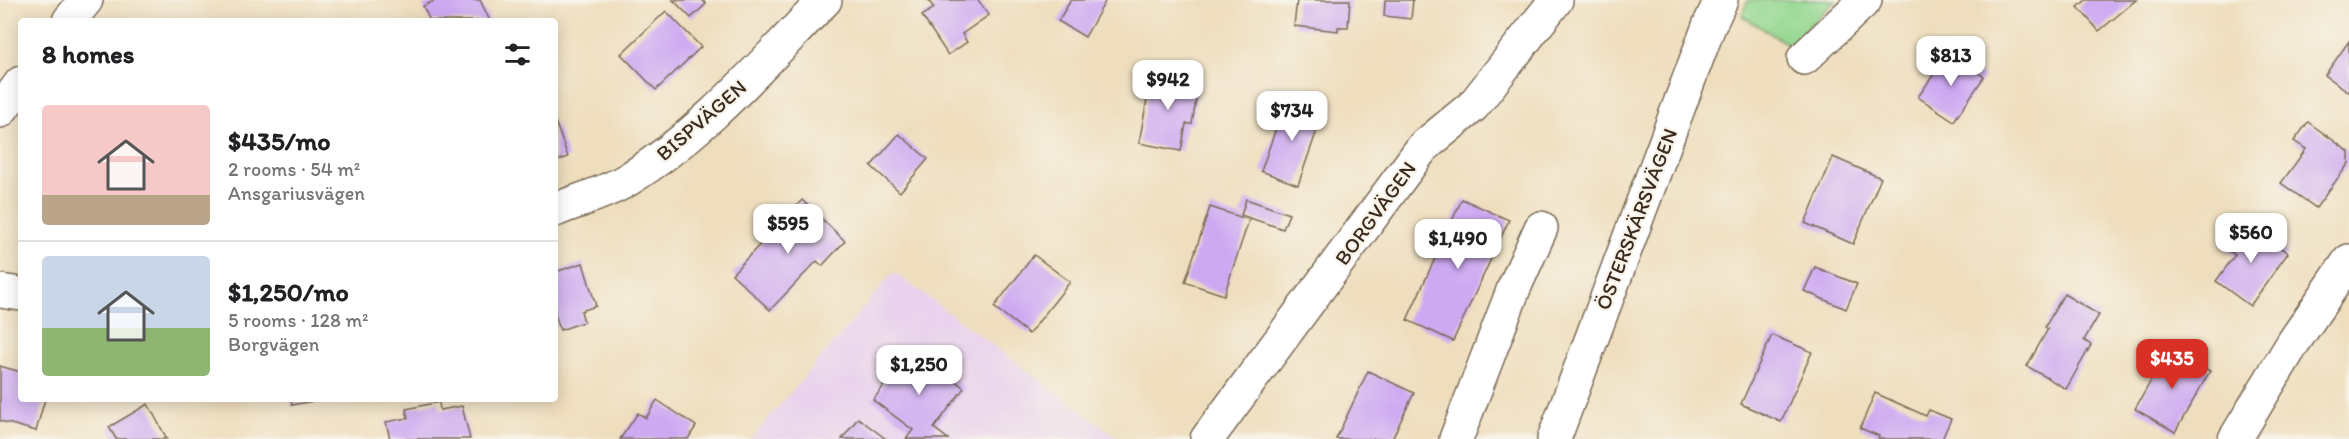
<!DOCTYPE html>
<meta charset="utf-8">
<style>
:root{--surface:#fff;--page:#f6f6f6;--text:#202124;--muted:#757577;--line:#e0e0e0;--accent:#d93025}
body{margin:0;font-family:Itim,sans-serif;background:var(--page);color:var(--text);height:100vh;display:flex;flex-direction:column;font-size:22px;white-space:nowrap}
*{box-sizing:border-box;margin:0}
p{font-size:20px;color:var(--muted)}
.icon{flex:none;width:33px;height:33px;fill:none;stroke:currentColor;stroke-width:2;stroke-linecap:round;stroke-linejoin:round}
.map{position:relative;flex:1;overflow:hidden}
.details{position:absolute;left:18px;top:18px;width:540px;height:384px;display:flex;flex-direction:column;background:var(--surface);border-radius:6px;box-shadow:0 3px 15px #0003}
.details>*{flex:none}
.price{position:absolute;translate:-50% -51px;padding:0 14px;border-radius:12px;background:#fff;color:#222;font-size:20px;line-height:39px;filter:drop-shadow(0 2px 3px #0008)}
.price::after{content:'';position:absolute;left:50%;top:36px;width:18px;height:14px;margin-left:-9px;background:inherit;clip-path:polygon(0 0,100% 0,50% 100%)}
.price.on{background:var(--accent);color:#fff}
ul{padding:0;list-style:none}
li{display:flex;align-items:center;gap:18px;height:150px;padding:0 24px}
li+li{border-top:2px solid var(--line)}
li span{display:grid;place-items:center;flex:none;width:168px;height:120px;border-radius:6px;color:#555}
li>.icon{margin-inline-start:auto}
span .icon{width:72px;height:72px;fill:#fffc;stroke-width:1}
li b{font-size:26px}
h2{display:flex;justify-content:space-between;align-items:center;height:72px;padding:0 24px;font-size:26px}
.map>svg:first-child{display:block}
.built{fill:#e9d2ed}
.green{fill:#94d891;stroke:#688158;stroke-width:1.5}
.building{fill:#cda9f2}
.lines{fill:none;stroke-linecap:round;stroke-linejoin:round}
.minor-casing{stroke:#7a6956;stroke-width:36}
.minor{stroke:#fff;stroke-width:33}
.labels{text-anchor:middle;dominant-baseline:central;stroke-width:4.5;stroke-linejoin:round;paint-order:stroke}
.street-label{font-size:21px;fill:#3b2a1e;stroke:#f7f3e8}
</style>
<div class="map">
<svg width="2349" height="439" viewBox="0 0 2349 439">
<rect width="100%" height="100%" fill="#f7f3e8"/>
<filter id="ink" filterUnits="userSpaceOnUse"><feTurbulence type="fractalNoise" baseFrequency=".0167" numOctaves="2"/><feDisplacementMap in="SourceGraphic" scale="12" xChannelSelector="R" yChannelSelector="G"/><feConvolveMatrix kernelMatrix="1 2 1 2 8 2 1 2 1" color-interpolation-filters="sRGB"/></filter>
<filter id="wash" filterUnits="userSpaceOnUse"><feTurbulence type="fractalNoise" baseFrequency=".008" numOctaves="4" result="noise"/><feDisplacementMap in="SourceGraphic" scale="24" xChannelSelector="R" yChannelSelector="G"/><feGaussianBlur stdDeviation="1.35" result="paint"/><feColorMatrix in="noise" values="0 0 0 0 0 0 0 0 0 0 0 0 0 0 0 0 0 1.4 0 .05"/><feComposite in="paint" operator="in"/></filter>
<g filter="url(#wash)">
<rect width="100%" height="100%" fill="#efdebd"/>
<path class="built" d="M894 272 1119 439H751Z"/>
<path class="green" d="M1748 0H1836L1789 45 1742 16Z"/>
<g id="blocks">
<g class="building">
<path d="M436 0H480L490 21H430L423 6Z"/>
<path d="M673 0H702L706 4 691 18Z"/>
<path d="M928 0H978L989 15 962 34 967 42 948 55 922 16 934 8Z"/>
<path d="M1071 0H1106L1085 37 1058 21Z"/>
<path d="M1297 0H1350L1348 27H1338V31L1294 26Z"/>
<path d="M1385 0H1413L1411 19 1384 16Z"/>
<path d="M2086 0H2136L2099 31 2078 7Z"/>
<path d="M666 11 701 47 656 90 621 54Z"/>
<path d="M2349 41V92L2325 75Z"/>
<path d="M1949 52 1984 77 1954 121 1918 97Z"/>
<path d="M1152 72 1199 81 1192 124H1186L1181 151 1139 143Z"/>
<path d="M1286 100 1323 113 1298 185 1261 171Z"/>
<path d="M555 121 568 157 555 162Z"/>
<path d="M2308 122 2349 152V163L2316 208 2281 183 2306 149 2294 141Z"/>
<path d="M899 134 928 159 900 192 871 166Z"/>
<path d="M1833 157 1881 178 1853 244 1805 223Z"/>
<path d="M1246 199 1289 214 1283 229 1241 215Z"/>
<path d="M1462 199 1509 220 1453 341 1407 320Z"/>
<path d="M802 200 845 241 822 266 817 261 770 310 732 274Z"/>
<path d="M1210 207 1249 220 1224 295 1185 282Z"/>
<path d="M2245 223 2288 253 2250 306 2216 281 2235 255 2226 249Z"/>
<path d="M1034 255 1070 282 1029 334 994 307Z"/>
<path d="M583 263 596 306 581 311 584 322 560 330 555 314V272Z"/>
<path d="M1815 267 1857 284 1846 309 1804 291Z"/>
<path d="M2064 294 2099 315 2084 340 2091 345 2066 389 2027 366 2048 329 2045 327Z"/>
<path d="M1772 335 1812 352 1781 422 1741 404Z"/>
<path d="M913 348 964 388 934 428 948 439H906L913 430 873 400Z"/>
<path d="M2169 349 2210 371 2175 432 2135 409Z"/>
<path d="M0 366 21 372V399H45L36 431 0 421Z"/>
<path d="M1368 371 1414 393 1392 439H1336Z"/>
<path d="M1875 393 1926 416 1929 410 1951 419 1942 439H1878L1879 436 1860 428Z"/>
<path d="M291 399H317L318 400 292 405Z"/>
<path d="M657 400 696 426 688 439H620L638 413 646 418Z"/>
<path d="M439 402 440 410 462 406 470 439H390L386 422 408 418 406 409Z"/>
<path d="M148 404 167 439H116L109 427Z"/>
<path d="M858 418 886 439H842Z"/>
</g>
</g>
</g>
<g filter="url(#ink)">
<use href="#blocks" fill-opacity="0" stroke="#7a6956" stroke-width="1.5"/>
<g class="lines">
<g class="minor-casing">
<g id="minor">
<path d="M69 21 86 0"/>
<path d="M1804 58 1865 0"/>
<path d="M0 111 21 83"/>
<path d="M555 210C578 200 606 193 627 180 704 133 763 63 825 0"/>
<path d="M0 291 21 294"/>
<path d="M1207 439 1423 147 1473 106 1556 0"/>
<path d="M1456 439 1514 288 1541 228"/>
<path d="M1554 439 1709 26 1721 0"/>
<path d="M2235 439 2293 343 2349 261"/>
</g>
</g>
<use href="#minor" class="minor"/>
</g>
</g>
<g class="labels">
<g class="street-label">
<text transform="translate(701 120) rotate(-41)">BISPVÄGEN</text>
<text transform="translate(1375 213) rotate(-54)">BORGVÄGEN</text>
<text transform="translate(1636 219) rotate(-69)">ÖSTERSKÄRSVÄGEN</text>
</g>
</g>
</svg>
<b class="price" style="left:1951px;top:87px">$813</b>
<b class="price" style="left:1168px;top:111px">$942</b>
<b class="price" style="left:1292px;top:142px">$734</b>
<b class="price" style="left:788px;top:255px">$595</b>
<b class="price" style="left:2251px;top:264px">$560</b>
<b class="price" style="left:1458px;top:270px">$1,490</b>
<b class="price on" style="left:2172px;top:390px">$435</b>
<b class="price" style="left:919px;top:396px">$1,250</b>
<section class="details">
<h2>8 homes<svg class="icon" aria-label="filters" viewBox="0 0 24 24"><path d="M4 7h16M4 17h16"/><circle cx="9" cy="7" r="2"/><circle cx="15" cy="17" r="2"/></svg></h2>
<ul>
<li><span style="background:linear-gradient(#f6c9c9 75%,#b9a48a 0)"><svg class="icon" aria-label="home" viewBox="0 0 24 24"><path d="M3 11l9-7 9 7M6 9v11h12V9"/></svg></span><div><b>$435/mo</b><p>2 rooms · 54 m²</p><p>Ansgariusvägen</p></div></li>
<li><span style="background:linear-gradient(#c9d6e8 60%,#8fb573 0)"><svg class="icon" aria-label="home" viewBox="0 0 24 24"><path d="M3 11l9-7 9 7M6 9v11h12V9"/></svg></span><div><b>$1,250/mo</b><p>5 rooms · 128 m²</p><p>Borgvägen</p></div></li>
</ul>
</section>
</div>
